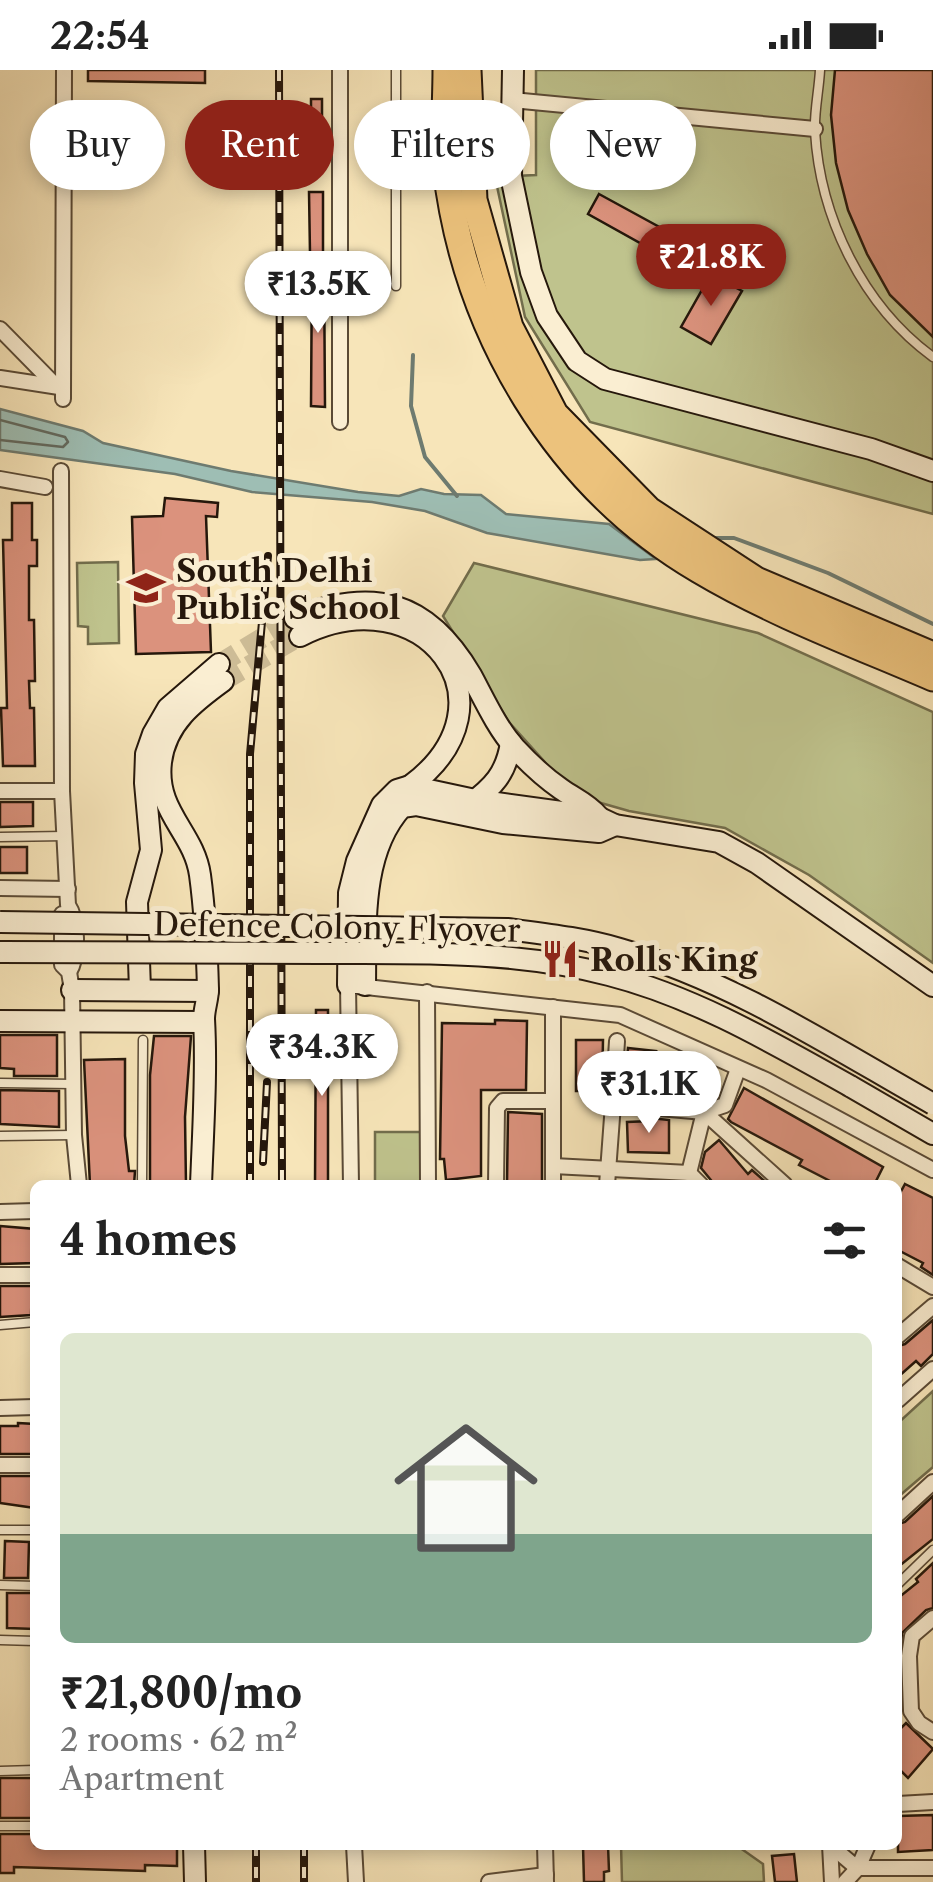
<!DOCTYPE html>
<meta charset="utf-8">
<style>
:root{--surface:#fff;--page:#f6f6f6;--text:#222;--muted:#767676;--line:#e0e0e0;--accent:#8f2418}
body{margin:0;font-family:"Libre Caslon Text",serif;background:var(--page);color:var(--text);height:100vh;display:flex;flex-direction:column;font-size:38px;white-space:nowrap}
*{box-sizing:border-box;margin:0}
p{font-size:32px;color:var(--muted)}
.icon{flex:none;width:55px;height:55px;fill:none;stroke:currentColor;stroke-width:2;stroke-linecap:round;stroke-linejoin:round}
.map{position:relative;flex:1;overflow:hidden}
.drawer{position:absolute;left:30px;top:1110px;width:872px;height:670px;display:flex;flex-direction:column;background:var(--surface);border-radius:15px;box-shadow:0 5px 15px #0003}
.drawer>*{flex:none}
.banner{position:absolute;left:30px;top:30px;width:875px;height:90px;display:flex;gap:20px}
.price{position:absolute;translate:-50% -85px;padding:0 22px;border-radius:35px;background:#fff;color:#222;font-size:32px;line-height:65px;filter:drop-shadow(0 2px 5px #0008)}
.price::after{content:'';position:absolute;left:50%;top:60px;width:30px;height:22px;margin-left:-15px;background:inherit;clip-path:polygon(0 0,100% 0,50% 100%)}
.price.active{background:var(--accent);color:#fff}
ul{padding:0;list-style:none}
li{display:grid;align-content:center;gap:20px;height:530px;padding:0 30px}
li+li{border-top:2px solid var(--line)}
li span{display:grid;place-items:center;height:310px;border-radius:15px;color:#555}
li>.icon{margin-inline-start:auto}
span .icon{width:180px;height:180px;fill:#fffc;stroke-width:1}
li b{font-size:42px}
h2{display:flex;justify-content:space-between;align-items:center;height:120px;padding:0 30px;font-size:42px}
.pill{padding:0 35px;border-radius:45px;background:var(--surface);box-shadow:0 5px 15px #0003;font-size:35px;line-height:90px}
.pill.active{background:var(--accent);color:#fff}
.status{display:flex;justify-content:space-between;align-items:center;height:70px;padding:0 50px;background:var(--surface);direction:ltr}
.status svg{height:28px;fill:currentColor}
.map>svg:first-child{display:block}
.green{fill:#bfc38d;stroke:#726d4c;stroke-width:2.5}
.water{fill:#9ebeb4;stroke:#6e7b70;stroke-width:2.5}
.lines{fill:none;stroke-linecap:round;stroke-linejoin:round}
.shore{stroke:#626a60;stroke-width:2.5}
.stream{stroke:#6e7b70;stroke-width:4}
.building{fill:#db927d;stroke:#25170b;stroke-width:2.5}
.secondary-tunnel{stroke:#cdbc96;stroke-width:20;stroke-dasharray:20 10;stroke-linecap:butt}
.lane-casing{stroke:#5a4a36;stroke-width:11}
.street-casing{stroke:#5a4a36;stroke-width:18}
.secondary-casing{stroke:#25170b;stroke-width:24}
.highway-casing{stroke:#25170b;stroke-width:29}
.lane{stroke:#faeed2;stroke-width:8}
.street{stroke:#faeed2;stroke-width:14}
.secondary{stroke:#faeed2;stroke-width:20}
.highway{stroke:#ecc27c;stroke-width:25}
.rail-casing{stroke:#25170b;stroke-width:8}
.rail{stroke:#faeed2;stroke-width:4;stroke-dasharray:11;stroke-linecap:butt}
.secondary-bridge-casing{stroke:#25170b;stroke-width:24;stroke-linecap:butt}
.secondary-bridge{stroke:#faeed2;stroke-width:20}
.labels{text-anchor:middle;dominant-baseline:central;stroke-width:10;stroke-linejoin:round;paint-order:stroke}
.poi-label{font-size:32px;font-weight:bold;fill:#25170b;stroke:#faeed2;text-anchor:start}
.street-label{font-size:32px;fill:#25170b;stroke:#faeed2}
</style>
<div class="status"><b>22:54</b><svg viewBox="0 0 49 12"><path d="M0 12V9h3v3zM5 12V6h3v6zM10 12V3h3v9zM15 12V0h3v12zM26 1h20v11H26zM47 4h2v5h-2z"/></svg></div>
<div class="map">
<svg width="933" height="1812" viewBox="0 0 933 1812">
<rect width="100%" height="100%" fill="#f7e5b9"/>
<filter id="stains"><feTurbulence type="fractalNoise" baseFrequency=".002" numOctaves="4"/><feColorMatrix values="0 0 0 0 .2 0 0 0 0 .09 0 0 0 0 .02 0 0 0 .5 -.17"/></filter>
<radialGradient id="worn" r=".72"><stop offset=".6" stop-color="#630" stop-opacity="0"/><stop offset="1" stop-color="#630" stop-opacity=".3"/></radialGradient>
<g class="green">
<path d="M536 0H933V444L590 352 525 247 495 107 536 105Z"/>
<path d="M118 492 119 573 88 574V557L78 556 77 493Z"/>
<path d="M474 493 758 563 933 642V893L809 805 725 758 629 741 587 729 552 700 508 651 443 546Z"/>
<rect x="375" y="1062" width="46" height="53"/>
<path d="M933 1321V1397L898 1427V1353Z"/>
<path d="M621 1775H736L763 1794 764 1812H622Z"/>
</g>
<path class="water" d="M0 339 83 361 103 373 231 401 358 422 399 426 421 419 444 424 481 425 506 444 609 454 656 489 640 490 487 463 425 441 372 432 252 422 175 404 0 380Z"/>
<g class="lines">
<path class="shore" d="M0 350 65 367 68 372 63 377 0 370"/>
<g class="stream">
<path d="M413 285 411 336 425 387 457 426"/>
<path d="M711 468H734L828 503 933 554"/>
</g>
</g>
<g class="building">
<path d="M88 0H205V13L88 11Z"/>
<path d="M835 0H933V267L890 225 867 184 848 140 836 93 831 45Z"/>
<path d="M311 29H322V50L311 49Z"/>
<path d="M311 58H323L322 85H311Z"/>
<path d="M309 122H323V183H310Z"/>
<path d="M599 124 685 171 674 192 588 144Z"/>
<path d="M312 192H324L325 337 311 336Z"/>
<path d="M711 204 742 221 711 274 681 257Z"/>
<path d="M165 428 218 433 217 447 206 446 211 582 136 584 132 447 163 446Z"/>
<path d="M12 433H32V470H37V496H29V550H34L35 611H29L30 638H34L35 696H3L1 638H7L3 470H12Z"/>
<path d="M0 732H33V756L0 757Z"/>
<rect x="0" y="777" width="27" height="26"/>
<path d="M316 940H328V1115H315Z"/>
<path d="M495 950 527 951 526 1020H481V1106L446 1110 444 1089H440L442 953 495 954Z"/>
<path d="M0 965H57V1006H14V999L0 998Z"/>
<path d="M154 966H191L185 1047 186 1115H150V1005Z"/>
<path d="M576 970H603L602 1021H576Z"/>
<path d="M628 978 656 981 655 984 712 1007 706 1030 624 1024Z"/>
<path d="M125 989V1066L129 1101H135L134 1115H90L84 990Z"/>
<path d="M744 1018 883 1097 874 1115H828L830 1111 799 1095 802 1090 731 1052 728 1049Z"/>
<path d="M0 1020 59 1021V1057L0 1054Z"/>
<path d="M508 1042 542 1044V1113H507Z"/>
<path d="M651 1048 669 1050V1083L628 1082 627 1052 651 1051Z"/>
<path d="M719 1070 748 1104 752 1100 769 1115H715L701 1098 705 1082Z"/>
<path d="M905 1114 933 1128V1205L921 1197 923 1193 898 1180V1127Z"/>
<path d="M0 1156 35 1159V1193L0 1194Z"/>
<path d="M0 1216H32L31 1245 0 1247Z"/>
<path d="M933 1250V1284L921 1296 916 1291 898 1307V1276L905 1274Z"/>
<path d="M18 1353 35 1354V1384H0V1356H18Z"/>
<path d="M0 1406H35V1438L0 1433Z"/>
<path d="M933 1426V1469L898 1497V1454L905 1452Z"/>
<path d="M5 1471 29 1472 28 1508H4Z"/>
<path d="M933 1493V1538L926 1540 902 1563 898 1608V1528L918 1512 916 1509Z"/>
<path d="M7 1523H35V1559L7 1558Z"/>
<path d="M906 1653 933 1679 908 1708 898 1698V1661Z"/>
<rect x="0" y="1708" width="35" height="40"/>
<path d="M933 1745V1780L898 1782V1746Z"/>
<path d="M0 1764H35V1775H177V1796L145 1795V1801L14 1797V1803H0Z"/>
<path d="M608 1775 609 1801 604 1802V1812H584L583 1776Z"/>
<path d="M794 1784 797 1812H775L772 1786Z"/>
</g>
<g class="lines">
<g class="secondary-tunnel">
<path d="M219 594 295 548"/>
<path d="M223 611 300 566"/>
</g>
<g class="lane-casing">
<g id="lane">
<path d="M396 0V216"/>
<path d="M820 0C819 20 814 42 815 61 820 148 863 236 933 287"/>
<path d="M0 767 65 766"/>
<path d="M0 1013 73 1014"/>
<path d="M0 1066 74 1065"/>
<path d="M142 1115 143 970"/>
<path d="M0 1255 35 1252"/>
<path d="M0 1460H35"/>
<path d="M898 1514 933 1480"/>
<path d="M0 1515 35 1516"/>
<path d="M0 1570 35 1571"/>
<path d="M0 1701 35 1700"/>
<path d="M0 1756H35"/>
</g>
</g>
<g class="street-casing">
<g id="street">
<path d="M512 30 815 59"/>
<path d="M0 259 56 316"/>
<path d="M0 308 59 317"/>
<path d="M63 329 64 0"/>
<path d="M340 352V0"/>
<path d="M61 401 62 721 68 835C78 850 79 886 69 902"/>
<path d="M0 409 45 417"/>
<path d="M0 721H62"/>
<path d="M0 818 68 819"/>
<path d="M62 844V895L69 902 72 920 74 1065 79 1115"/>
<path d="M427 922 428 1115"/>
<path d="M613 1034 617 971"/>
<path d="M553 1096 689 1103 701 1115"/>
<path d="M689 1103 704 1042 725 1035 738 999"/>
<path d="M351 1115 348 915 620 945 766 1010 933 1100"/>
<path d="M496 1115 497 1038 503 1031H553"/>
<path d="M553 1115V937"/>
<path d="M607 1115 613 1034 704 1042 785 1115"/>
<path d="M0 1142 35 1141"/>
<path d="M898 1196 933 1217"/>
<path d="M0 1205H35"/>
<path d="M898 1266 933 1236"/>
<path d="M898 1330 933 1299"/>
<path d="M0 1338 35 1337"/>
<path d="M0 1395H35"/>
<path d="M898 1444 933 1412"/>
<path d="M933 1548 912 1566 909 1586 911 1641 919 1653 933 1662"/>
<path d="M898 1734 933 1732"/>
<path d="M354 1775 356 1812"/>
<path d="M545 1775 546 1812"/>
<path d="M830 1775 857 1798H933"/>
<path d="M830 1775 832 1812"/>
<path d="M489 1812 546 1805"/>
<path d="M845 1812 858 1798 868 1775"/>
</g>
</g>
<g class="secondary-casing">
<g id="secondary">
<path d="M513 0 511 106 531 202 547 246 577 291 605 309 871 379 933 401"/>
<path d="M295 548C373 517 427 530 471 605 484 629 497 658 515 678 528 692 545 708 561 719 575 729 587 733 598 746"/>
<path d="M300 566C423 503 523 633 410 716"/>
<path d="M469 735C493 717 506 704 511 673"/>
<path d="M348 915 349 823 357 791 382 735 397 720 410 716 475 730 598 747 615 755 719 772 757 793 933 916"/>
<path d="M365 915C366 857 360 783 402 737L416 735 503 753 599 762 615 755"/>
<path d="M72 920 208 921"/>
<path d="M140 920 137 832 151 780 145 713 146 684 153 664 168 638 219 594"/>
<path d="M0 951 204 952"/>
<path d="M850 1016 933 1064"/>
<path d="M201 1115C203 1060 207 1002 204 949 204 939 208 929 208 919 207 881 205 842 200 805 194 762 155 742 161 692 166 653 194 632 223 611"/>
<path d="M194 1775 195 1812"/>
</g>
</g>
<g class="highway-casing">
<g id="highway">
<path d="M446 0C446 32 443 66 446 98 465 262 556 416 699 500 773 544 854 574 933 608"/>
<path d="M468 0 474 130 510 257 555 344 649 440 756 510 933 585"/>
</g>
</g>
<use href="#lane" class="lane"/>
<use href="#street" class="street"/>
<use href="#secondary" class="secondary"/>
<use href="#highway" class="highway"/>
<g class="rail-casing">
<g id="rail">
<path d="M279 0 282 1115"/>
<path d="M263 1092 267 1012"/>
<path d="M250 1115V684L268 486"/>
<path d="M256 1775V1812"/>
<path d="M304 1775V1812"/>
</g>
</g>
<use href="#rail" class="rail"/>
<g class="secondary-bridge-casing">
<g id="secondary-bridge">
<path d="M0 852 507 859C545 864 583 868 620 879 732 911 832 977 933 1034"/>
<path d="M0 882C107 882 214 883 320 883 415 883 516 880 609 905 695 927 773 973 850 1016"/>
</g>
</g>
<use href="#secondary-bridge" class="secondary-bridge"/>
</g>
<defs>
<g id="school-bare" transform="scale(3)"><path d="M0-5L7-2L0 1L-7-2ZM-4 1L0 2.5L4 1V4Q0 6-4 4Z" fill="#8f2418" stroke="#faeed2" stroke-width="2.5" paint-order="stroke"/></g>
<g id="restaurant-bare" transform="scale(3)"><path d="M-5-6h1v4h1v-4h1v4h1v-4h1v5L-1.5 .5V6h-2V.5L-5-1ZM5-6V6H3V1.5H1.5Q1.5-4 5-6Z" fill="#8f2418" stroke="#faeed2" stroke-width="2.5" paint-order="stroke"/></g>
</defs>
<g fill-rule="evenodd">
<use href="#school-bare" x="146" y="518"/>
<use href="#restaurant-bare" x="560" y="889"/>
</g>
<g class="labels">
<g class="poi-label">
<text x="176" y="500">South Delhi<tspan x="176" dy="37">Public School</tspan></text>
<text x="590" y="889">Rolls King</text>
</g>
<g class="street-label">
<text transform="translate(337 857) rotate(1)">Defence Colony Flyover</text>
</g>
</g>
<rect width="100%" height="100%" filter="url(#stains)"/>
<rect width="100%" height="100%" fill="url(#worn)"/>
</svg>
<b class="price active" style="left:711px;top:239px">₹21.8K</b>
<b class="price" style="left:318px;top:266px">₹13.5K</b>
<b class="price" style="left:322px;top:1029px">₹34.3K</b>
<b class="price" style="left:649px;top:1066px">₹31.1K</b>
<div class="banner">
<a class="pill">Buy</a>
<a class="pill active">Rent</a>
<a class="pill">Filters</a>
<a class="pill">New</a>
</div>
<section class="drawer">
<h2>4 homes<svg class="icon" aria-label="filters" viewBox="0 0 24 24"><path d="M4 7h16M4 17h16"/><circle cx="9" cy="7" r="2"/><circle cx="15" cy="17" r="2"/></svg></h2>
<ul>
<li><span style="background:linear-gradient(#dfe7d0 65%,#7fa58c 0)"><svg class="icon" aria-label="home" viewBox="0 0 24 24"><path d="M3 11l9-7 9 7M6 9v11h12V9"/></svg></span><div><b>₹21,800/mo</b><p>2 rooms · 62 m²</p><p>Apartment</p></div></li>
</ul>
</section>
</div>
